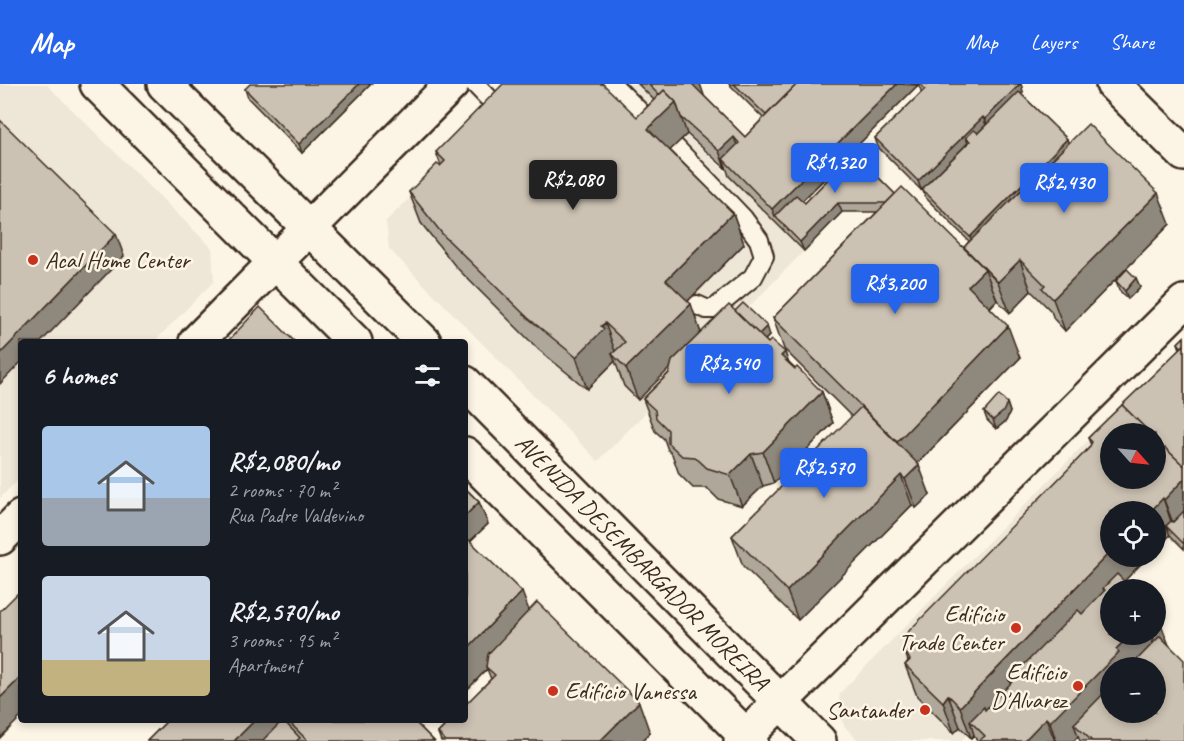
<!DOCTYPE html>
<meta charset="utf-8">
<style>
:root{--surface:#171b24;--page:#20242c;--text:#f1f3f6;--muted:#9ea1a6;--accent:#2563eb}
body{margin:0;font-family:Caveat,sans-serif;background:var(--page);color:var(--text);height:100vh;display:flex;flex-direction:column;font-size:22px;white-space:nowrap}
*{box-sizing:border-box;margin:0}
p{font-size:20px;color:var(--muted)}
.icon{flex:none;width:33px;height:33px;fill:none;stroke:currentColor;stroke-width:2;stroke-linecap:round;stroke-linejoin:round}
.map{position:relative;flex:1;overflow:hidden}
.details{position:absolute;left:18px;top:255px;width:450px;height:384px;display:flex;flex-direction:column;background:var(--surface);border-radius:6px;box-shadow:0 3px 9px #0003}
.details>*{flex:none}
.needle{width:39px;rotate:117deg}
.buttons{position:absolute;left:1100px;top:339px;display:grid;gap:12px}
.buttons a{display:grid;place-items:center;width:66px;height:66px;border-radius:50%;background:var(--surface);box-shadow:0 3px 9px #0003;font-size:30px}
.price{position:absolute;translate:-50% -51px;padding:0 14px;border-radius:6px;background:var(--accent);color:#fff;font-size:20px;line-height:39px;filter:drop-shadow(0 2px 3px #0008)}
.price::after{content:'';position:absolute;left:50%;top:36px;width:18px;height:14px;margin-left:-9px;background:inherit;clip-path:polygon(0 0,100% 0,50% 100%)}
.price.active{background:#222;color:#fff}
ul{padding:0;list-style:none}
li{display:flex;align-items:center;gap:18px;height:150px;padding:0 24px}
li span{display:grid;place-items:center;flex:none;width:168px;height:120px;border-radius:6px;color:#555}
li>.icon{margin-inline-start:auto}
span .icon{width:72px;height:72px;fill:#fffc;stroke-width:1}
li b{font-size:26px}
h2{display:flex;justify-content:space-between;align-items:center;height:72px;padding:0 24px;font-size:26px}
header{display:flex;align-items:center;gap:36px;box-sizing:border-box;height:84px;padding:0 30px;background:var(--accent);color:#fff}
header strong{font-size:28px}
nav{display:flex;gap:33px;margin-inline-start:auto;font-size:21px}
.map>svg:first-child{display:block}
.built{fill:#eee6d6}
.lines{fill:none;stroke-linecap:round;stroke-linejoin:round}
.service-casing{stroke:#3b2a1e;stroke-width:22}
.minor-casing{stroke:#3b2a1e;stroke-width:38}
.primary-casing{stroke:#3b2a1e;stroke-width:38}
.service{stroke:#fcf5e5;stroke-width:18}
.minor{stroke:#fcf5e5;stroke-width:33}
.primary{stroke:#fcf5e5;stroke-width:33}
.wall{fill:#afa79a;stroke:#3b2a1e;stroke-width:1.5;fill-rule:evenodd}
.shaded-wall{fill:#8f887d;stroke:#3b2a1e;stroke-width:1.5}
.building{fill:#ccc2b3;stroke:#3b2a1e;stroke-width:1.5}
.poi-dot{fill:#c8321e;stroke:#fcf5e5;stroke-width:2}
.labels{text-anchor:middle;dominant-baseline:central;stroke-width:5;stroke-linejoin:round;paint-order:stroke}
.poi-label{font-size:24px;fill:#3b2a1e;stroke:#fcf5e5;text-anchor:end}
.street-label{font-size:24px;fill:#3b2a1e;stroke:#fcf5e5}
</style>
<header>
<strong>Map</strong>
<nav><a>Map</a><a>Layers</a><a>Share</a></nav>
</header>
<div class="map">
<svg width="1184" height="657" viewBox="0 0 1184 657">
<rect width="100%" height="100%" fill="#fcf5e5"/>
<filter id="ink" filterUnits="userSpaceOnUse"><feTurbulence type="fractalNoise" baseFrequency=".0167" numOctaves="2"/><feDisplacementMap in="SourceGraphic" scale="12" xChannelSelector="R" yChannelSelector="G"/><feConvolveMatrix kernelMatrix="1 2 1 2 8 2 1 2 1" color-interpolation-filters="sRGB"/></filter>
<g filter="url(#ink)">
<g class="built">
<path d="M0 0H46L212 164 214 197 154 258H21V393L0 414Z"/>
<path d="M528 0H638L804 167 598 377 389 165 386 137Z"/>
<path d="M1109 335 1110 394H1155V428H1110V472L1119 496 961 657H859L846 644 840 634 838 624 840 609Z"/>
</g>
<g class="lines">
<g class="service-casing">
<g id="service">
<path d="M475 0 505 31"/>
<path d="M612 0 657 45"/>
<path d="M674 62 743 134 759 156 764 172 753 193 714 225H706L697 221"/>
</g>
</g>
<g class="minor-casing">
<g id="minor">
<path d="M1113 0 1184 70"/>
<path d="M741 657 1184 218"/>
</g>
</g>
<g class="primary-casing">
<g id="primary">
<path d="M97 0 355 258"/>
<path d="M164 0 424 258"/>
<path d="M196 258 452 0"/>
<path id="s1" d="M465 299 819 657"/>
<path d="M465 370 751 657"/>
<path d="M0 454 21 433"/>
</g>
</g>
<use href="#service" class="service"/>
<use href="#minor" class="minor"/>
<use href="#primary" class="primary"/>
</g>
<g class="wall">
<path d="M371 0 302 69 248 14 245 5Z"/>
<path d="M638 0H700L703 11 745 53 763 34 729 0H1021L1023 8 1021 10 1067 55 1068 59 1170 140 1065 247 1054 235 1051 227 1031 207 1010 229 997 216 990 224 1020 274 917 380 930 411 916 424 912 421 798 536 743 482 732 452 852 333 784 265 773 234 877 128H842L804 167 729 92 726 83 725 84 687 50 670 66 733 129 744 160 688 217 701 249 735 227 770 251 765 256 795 285 822 308 833 339 774 399 763 402 742 422 718 415 707 404H693L679 390 672 370 668 366 664 355 655 347 643 315 669 289 670 283 638 316 624 302 615 277 587 305 539 266 456 183 421 139 409 108 441 82 436 68 637 33 654 16ZM918 1 922 8 875 54 878 63 921 106 922 105 926 114 969 157 964 164 895 110 852 67ZM834 85 836 87 805 119 802 117Z"/>
<path d="M1136 194 1140 203 1128 215 1119 206 1116 197Z"/>
<path d="M1184 253V465L1170 451 1124 497 1110 550H1155L1157 530 1168 560 1184 657H1080L1078 652 1074 657H977L974 651 971 654 960 643 954 649 917 612 905 581 908 577 904 565 1089 364 1091 361 1088 354 1180 265 1178 259ZM1155 350V394H1110Z"/>
<path d="M1007 319 1010 328 1006 337 996 345 987 336 984 328Z"/>
<path d="M465 404 479 418 488 440 470 457 529 526 650 649 642 657H441L438 649 491 595 487 585 465 608Z"/>
<path d="M168 636H413L434 657H147Z"/>
</g>
<g class="shaded-wall">
<path d="M359 0H371L302 69 299 60Z"/>
<path d="M692 0H700L704 11 698 17Z"/>
<path d="M897 0 918 1 837 82 831 76 834 85 781 138 775 132 772 125Z"/>
<path d="M1020 0H1021L1023 8 989 44 985 35Z"/>
<path d="M676 18 687 50 660 76 648 45Z"/>
<path d="M983 33 986 41 970 57 966 54 968 59 921 106 918 97Z"/>
<path d="M734 53 740 70 723 75 726 83 725 84 719 67Z"/>
<path d="M1067 55 1070 64 973 161 970 153Z"/>
<path d="M1158 109 1170 140 1065 247 1053 215Z"/>
<path d="M838 119 842 128 804 167 800 158Z"/>
<path d="M733 129 744 160 678 227 666 196Z"/>
<path d="M116 150 124 172 41 258H21V278L0 300V270Z"/>
<path d="M1020 176 1031 207 1010 229 998 198Z"/>
<path d="M985 185 997 216 979 233 968 202Z"/>
<path d="M1136 194 1140 203 1128 215 1125 207Z"/>
<path d="M691 220 702 252 638 316 626 284Z"/>
<path d="M605 239 616 270H612L615 277 587 305 576 273Z"/>
<path d="M767 242 770 251 761 260 758 251Z"/>
<path d="M1008 242 1020 274 908 389 897 358Z"/>
<path d="M785 268 796 300 781 272Z"/>
<path d="M822 308 833 339 774 399 763 368Z"/>
<path d="M1007 319 1010 328 1006 337 996 345 993 336Z"/>
<path d="M751 370 763 402 742 422 730 391Z"/>
<path d="M919 381 930 411 916 424 905 395Z"/>
<path d="M901 391 912 421 798 536 787 507Z"/>
<path d="M1184 395V439L1176 447 1164 416Z"/>
<path d="M1163 414 1174 446 1166 442 1170 451 1155 466V428H1150Z"/>
<path d="M479 418 488 440 465 462V432Z"/>
<path d="M1110 468V472H1148L1116 506H1105L1103 504 1107 515 1012 598 1009 596 1014 610 970 637 974 651 971 654 960 623Z"/>
<path d="M522 508 533 537 486 583 487 585 465 608V567Z"/>
<path d="M1157 530 1169 561 1159 571 1152 550H1155V532Z"/>
<path d="M1131 550H1150L1156 568 1141 584H1110V620L1074 640 1078 652 1074 657H1056L1050 638 1116 565Z"/>
<path d="M21 593V633L0 654V614Z"/>
<path d="M948 611 960 643 954 649 943 618Z"/>
<path d="M639 618 650 649 642 657H600Z"/>
<path d="M1046 634 1055 657H1024Z"/>
<path d="M255 636H283L274 657H234Z"/>
</g>
<g class="building">
<path d="M250 0H359L299 60 245 5Z"/>
<path d="M503 0H603L637 33 664 6 676 18 648 45 733 129 666 196 691 220 626 284 612 270 625 258 605 239 601 242 604 245 576 273 528 234 444 152 409 108 437 80 440 82 445 77 436 68Z"/>
<path d="M648 0H692L745 53 797 0H897L772 125 723 75 739 59 734 53 719 67 681 33 676 18 664 6 659 11Z"/>
<path d="M734 0H797L766 31Z"/>
<path d="M920 0H1020L985 35 983 33 918 97 875 54 925 5Z"/>
<path d="M1019 8 1067 55 970 153 922 105 970 57 966 54 974 46 978 49Z"/>
<path d="M0 36 116 150 0 270Z"/>
<path d="M1088 40 1158 109 1053 215 1042 204 1045 201 1020 176 998 198 964 163Z"/>
<path d="M846 61 895 110 886 119H838L800 158 775 132 796 111 805 119 839 84 831 76Z"/>
<path d="M902 103 985 185 968 202 1008 242 897 358 773 234Z"/>
<path d="M1127 185 1136 194 1125 207 1116 197Z"/>
<path d="M743 219 767 242 759 250 735 227Z"/>
<path d="M729 221 768 259 771 256 785 268 781 272 795 285 797 283 822 308 763 368 751 370 730 391 707 384 695 373 682 372 668 359V346L656 334 655 326 643 315 669 289 672 277Z"/>
<path d="M260 223 295 258H227Z"/>
<path d="M1184 253V261L1181 263 1178 259Z"/>
<path d="M1184 261V382L1165 364 1160 368 1155 363V350H1149L1147 346 1122 321Z"/>
<path d="M999 311 1007 319 1003 328 993 336 984 328Z"/>
<path d="M1122 321 1147 346 1143 350H1110V394H1155V374L1165 364 1184 382V395L1164 416 1163 414 1150 428H1110V468L960 623 948 611 943 618 905 581 910 576 904 565V552L1089 364 1092 358 1088 354Z"/>
<path d="M861 323 919 381 905 395 901 391 787 507 732 452Z"/>
<path d="M465 404 479 418 465 432Z"/>
<path d="M1184 427V460L1166 442 1171 437 1173 438Z"/>
<path d="M465 452 522 508 465 567Z"/>
<path d="M1117 490 1132 505 1136 501 1140 506H1110V550H1131L1116 565 1119 568 1050 638 1046 634 1024 657H981L980 656 985 652 970 637 984 623 985 626 1012 598 1009 596 1078 526 1082 530 1105 506 1103 504Z"/>
<path d="M21 506V593L0 614V527Z"/>
<path d="M537 518 639 618 600 657H446L438 649 451 636H465V621L495 591 486 583 488 570Z"/>
<path d="M1160 552 1184 576V657H1092L1074 640 1110 603V628H1155V584H1129Z"/>
<path d="M168 636H255L234 657H147Z"/>
<path d="M283 636 300 654 296 657H262Z"/>
<path d="M287 636H413L434 657H308Z"/>
</g>
</g>
<g class="poi-dot">
<circle cx="33" cy="176" r="6"/>
<circle cx="1016" cy="544" r="6"/>
<circle cx="1078" cy="602" r="6"/>
<circle cx="553" cy="607" r="6"/>
<circle cx="925" cy="626" r="6"/>
</g>
<g class="labels">
<g class="poi-label">
<text x="45" y="176" text-anchor="start">Acal Home Center</text>
<text x="1004" y="530">Edifício<tspan x="1004" dy="28">Trade Center</tspan></text>
<text x="1066" y="588">Edifício<tspan x="1066" dy="28">D'Alvarez</tspan></text>
<text x="565" y="607" text-anchor="start">Edifício Vanessa</text>
<text x="913" y="626">Santander</text>
</g>
<g class="street-label">
<text stroke="none"><textPath href="#s1" startOffset="252">AVENIDA DESEMBARGADOR MOREIRA</textPath></text>
</g>
</g>
</svg>
<div class="buttons">
<a><svg class="needle" viewBox="-14 -14 28 28"><path d="M0-13l5 13h-10z" fill="#e53935"/><path d="M0 13l5-13h-10z" fill="#9ea1a6"/></svg></a>
<a><svg class="icon" aria-label="locate" viewBox="0 0 24 24"><circle cx="12" cy="12" r="6"/><path d="M12 2v4M12 18v4M2 12h4M18 12h4"/></svg></a>
<a>+</a>
<a>−</a>
</div>
<b class="price" style="left:835px;top:110px">R$1,320</b>
<b class="price active" style="left:573px;top:127px">R$2,080</b>
<b class="price" style="left:1064px;top:130px">R$2,430</b>
<b class="price" style="left:895px;top:231px">R$3,200</b>
<b class="price" style="left:729px;top:311px">R$2,540</b>
<b class="price" style="left:824px;top:415px">R$2,570</b>
<section class="details">
<h2>6 homes<svg class="icon" aria-label="filters" viewBox="0 0 24 24"><path d="M4 7h16M4 17h16"/><circle cx="9" cy="7" r="2"/><circle cx="15" cy="17" r="2"/></svg></h2>
<ul>
<li><span style="background:linear-gradient(#a9c7e8 60%,#9aa5b1 0)"><svg class="icon" aria-label="home" viewBox="0 0 24 24"><path d="M3 11l9-7 9 7M6 9v11h12V9"/></svg></span><div><b>R$2,080/mo</b><p>2 rooms · 70 m²</p><p>Rua Padre Valdevino</p></div></li>
<li><span style="background:linear-gradient(#c9d6e8 70%,#c2b280 0)"><svg class="icon" aria-label="home" viewBox="0 0 24 24"><path d="M3 11l9-7 9 7M6 9v11h12V9"/></svg></span><div><b>R$2,570/mo</b><p>3 rooms · 95 m²</p><p>Apartment</p></div></li>
</ul>
</section>
</div>
